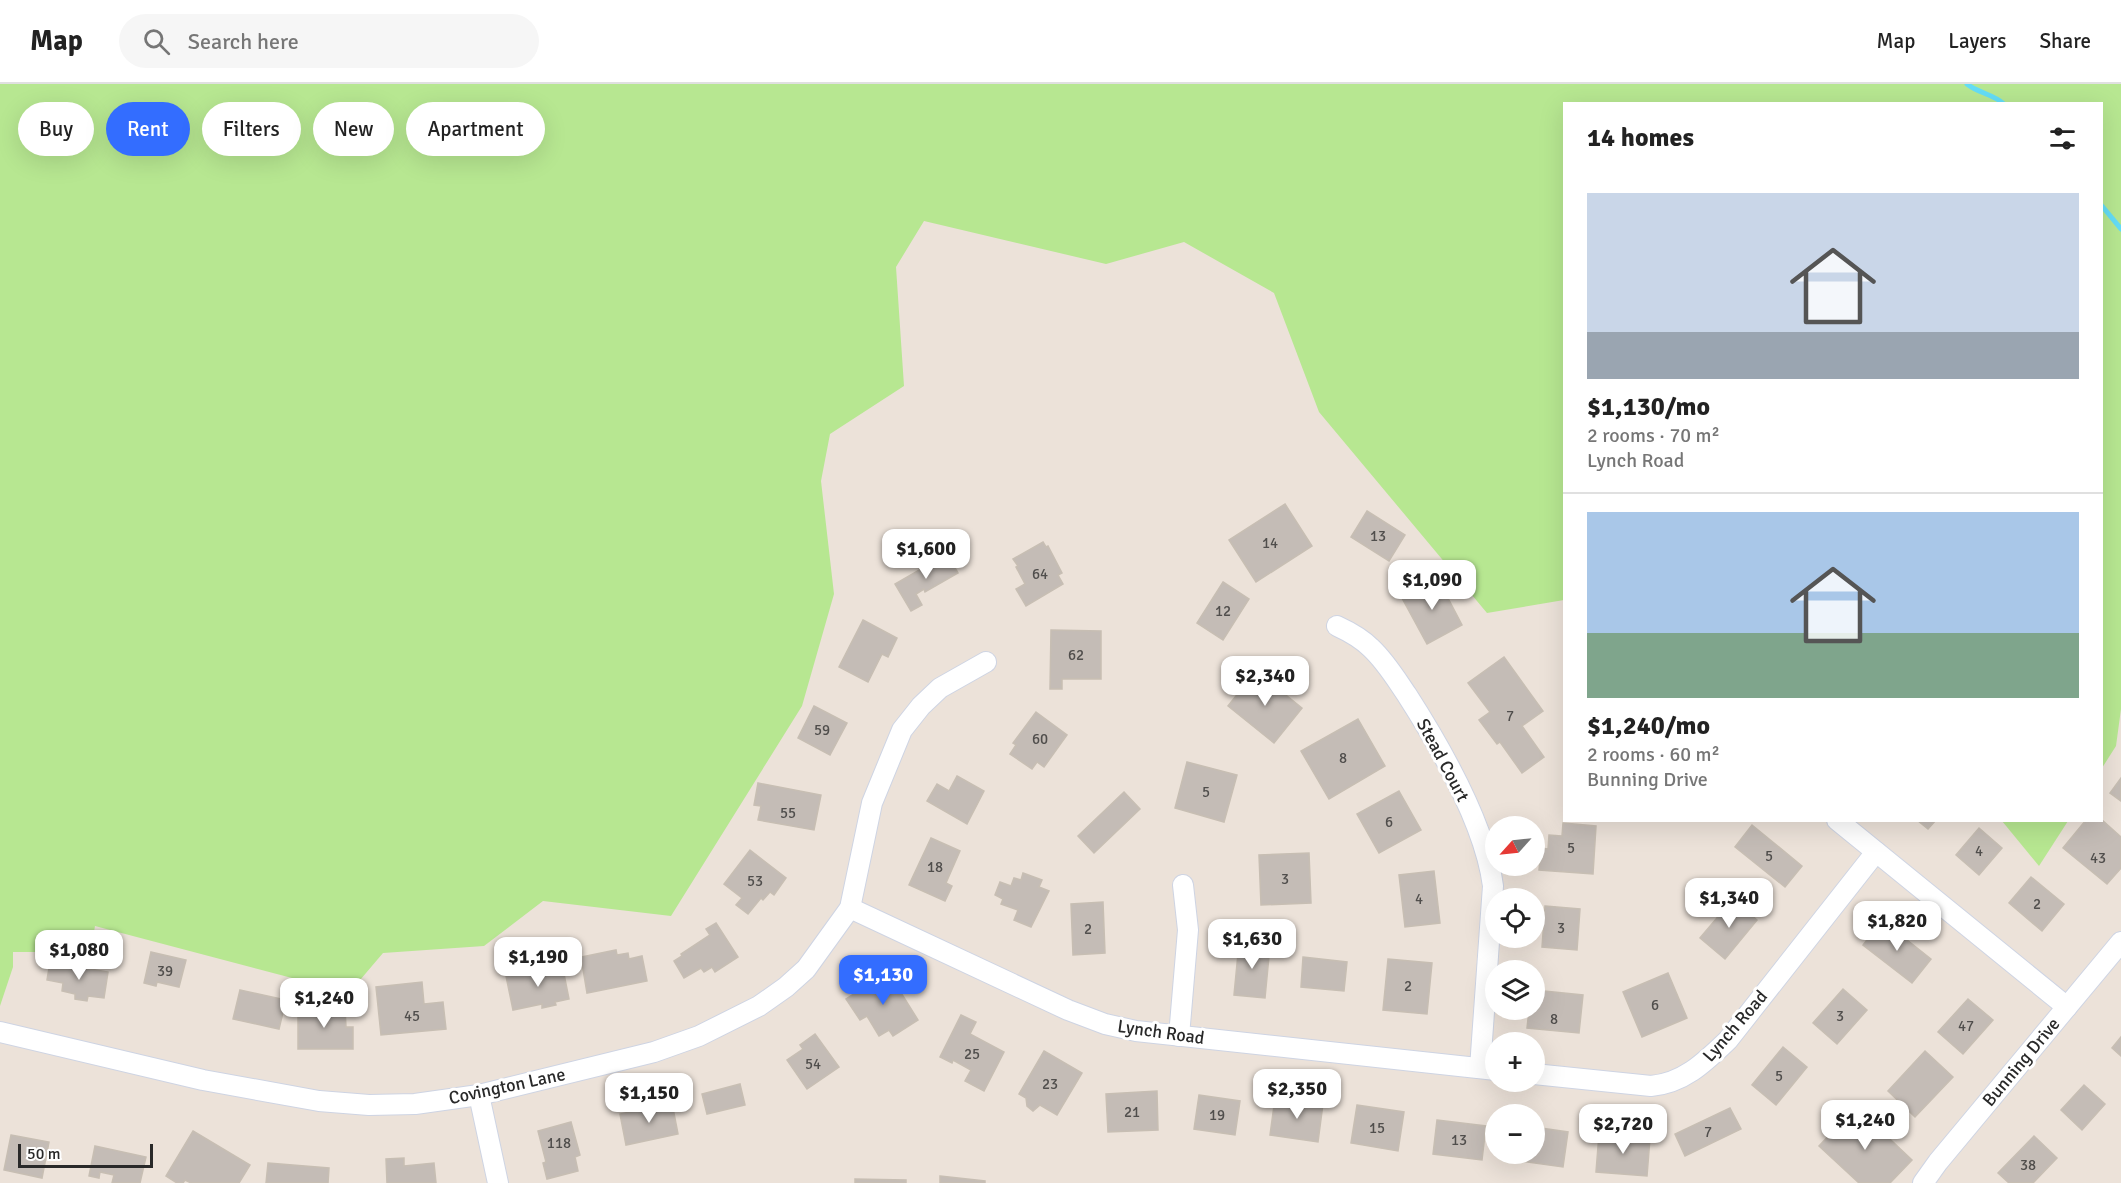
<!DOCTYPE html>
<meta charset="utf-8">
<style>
:root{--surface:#fff;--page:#f6f6f6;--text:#222;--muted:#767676;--line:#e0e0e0;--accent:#336dff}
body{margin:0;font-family:Signika,sans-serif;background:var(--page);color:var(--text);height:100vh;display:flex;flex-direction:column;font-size:22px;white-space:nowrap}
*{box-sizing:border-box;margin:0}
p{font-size:20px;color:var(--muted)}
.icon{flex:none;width:33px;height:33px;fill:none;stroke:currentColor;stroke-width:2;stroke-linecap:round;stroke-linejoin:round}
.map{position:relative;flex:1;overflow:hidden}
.panel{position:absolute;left:1563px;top:18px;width:540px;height:720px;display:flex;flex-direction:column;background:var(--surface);border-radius:0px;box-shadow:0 6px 24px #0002}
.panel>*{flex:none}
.hud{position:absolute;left:18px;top:18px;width:570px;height:54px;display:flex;gap:12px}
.needle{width:39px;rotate:243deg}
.fabs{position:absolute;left:1485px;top:732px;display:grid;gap:12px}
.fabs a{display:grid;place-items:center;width:60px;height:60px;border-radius:50%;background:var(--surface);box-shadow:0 6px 24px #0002;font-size:30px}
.scale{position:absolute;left:18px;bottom:15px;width:135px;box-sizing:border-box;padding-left:6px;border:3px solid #292929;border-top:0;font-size:16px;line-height:21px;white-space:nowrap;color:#292929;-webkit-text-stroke:4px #fff;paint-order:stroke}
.price{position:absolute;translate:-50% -51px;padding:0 14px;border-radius:12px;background:#fff;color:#222;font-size:20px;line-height:39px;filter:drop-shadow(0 2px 3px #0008)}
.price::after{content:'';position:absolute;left:50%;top:36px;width:18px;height:14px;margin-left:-9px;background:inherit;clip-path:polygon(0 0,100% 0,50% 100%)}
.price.current{background:var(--accent);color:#fff}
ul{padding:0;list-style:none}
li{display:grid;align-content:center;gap:12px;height:318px;padding:0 24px}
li+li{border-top:2px solid var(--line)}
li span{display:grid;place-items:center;height:186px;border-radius:0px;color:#555}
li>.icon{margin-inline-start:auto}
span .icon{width:108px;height:108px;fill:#fffc;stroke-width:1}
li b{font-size:26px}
h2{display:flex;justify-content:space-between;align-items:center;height:72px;padding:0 24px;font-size:26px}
.pill{padding:0 21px;border-radius:27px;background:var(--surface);box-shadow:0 6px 24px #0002;font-size:21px;line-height:54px}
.pill.current{background:var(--accent);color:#fff}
header{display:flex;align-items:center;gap:36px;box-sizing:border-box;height:84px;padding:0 30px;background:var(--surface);border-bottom:2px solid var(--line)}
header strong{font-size:28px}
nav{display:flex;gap:33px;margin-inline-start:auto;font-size:21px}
.search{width:420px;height:54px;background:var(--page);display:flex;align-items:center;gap:15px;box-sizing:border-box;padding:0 21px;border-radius:33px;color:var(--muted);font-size:22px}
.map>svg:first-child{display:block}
.green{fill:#b7e791}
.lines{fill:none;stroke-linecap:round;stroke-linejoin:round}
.stream{stroke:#64ddf6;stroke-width:5}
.building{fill:#c4bcb6;stroke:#c7beb3;stroke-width:1.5}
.minor-casing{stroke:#ced4e3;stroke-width:22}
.minor{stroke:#fff;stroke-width:20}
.labels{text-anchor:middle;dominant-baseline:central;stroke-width:6;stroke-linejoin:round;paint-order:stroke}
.number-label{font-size:15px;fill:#504e4c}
.street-label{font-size:18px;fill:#292929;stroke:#fff}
</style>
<header>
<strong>Map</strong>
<div class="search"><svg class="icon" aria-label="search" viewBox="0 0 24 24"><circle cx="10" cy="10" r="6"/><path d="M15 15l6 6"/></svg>Search here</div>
<nav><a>Map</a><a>Layers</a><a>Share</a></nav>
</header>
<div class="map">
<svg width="2121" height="1099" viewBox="0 0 2121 1099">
<rect width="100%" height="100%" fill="#ece2d9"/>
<g class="green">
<path d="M0 0H2121V625L2116 662 2102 684V20H1564V516L1487 529 1319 328 1274 209 1184 158 1106 180 924 137 896 183 904 302 830 350 821 397 834 510 802 622 671 832 543 817 484 862 383 869 349 909 95 842 88 883V868H13V883L0 922Z"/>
<path d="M2002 737H2068L2039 782Z"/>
</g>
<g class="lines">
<g class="stream">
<path d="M1967 0C1978 9 1993 10 2004 20"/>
<path d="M2102 122 2121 145"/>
</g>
</g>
<g class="building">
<path d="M1285 420 1312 462 1256 498 1229 456Z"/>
<path d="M1367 427 1405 451 1389 477 1351 453Z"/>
<path d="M1043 458 1046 463 1048 462 1062 489 1058 491 1063 500 1026 522 1016 505 1025 500 1016 483 1018 482 1013 475Z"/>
<path d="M947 470 958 489 925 508 924 505 916 510 922 521 911 527 895 500Z"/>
<path d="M1438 495 1462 541 1427 560 1402 514Z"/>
<path d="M1223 498 1249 515 1223 556 1197 539Z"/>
<path d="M863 536 897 554 888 573 882 570 868 598 839 583Z"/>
<path d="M1051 546 1101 547V595H1062V605H1050Z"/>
<path d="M1504 573 1543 627 1522 642 1544 673 1522 689 1500 658 1497 660 1479 636 1490 628 1468 599Z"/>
<path d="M1256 587 1302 624 1274 659 1228 622Z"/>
<path d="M814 622 847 639 830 671 798 654Z"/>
<path d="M1036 628 1067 651 1044 683 1037 678 1032 685 1010 670 1016 661 1013 659Z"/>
<path d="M1358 635 1385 682 1329 715 1301 667Z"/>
<path d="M1187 678 1237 691 1224 738 1175 724Z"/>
<path d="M957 692 984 707 967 740 927 717 937 700 949 707Z"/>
<path d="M2121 694V717L2110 709Z"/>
<path d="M758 699 821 711 814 746 758 736 761 722 754 721Z"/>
<path d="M1399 707 1421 746 1379 769 1357 730Z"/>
<path d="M1124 708 1140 725 1094 769 1078 752Z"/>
<path d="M1917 736H1936L1928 745Z"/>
<path d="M2086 736H2102L2121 753V784L2107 800 2063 764Z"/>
<path d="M1563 739 1596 742 1593 790 1539 786 1541 764 1548 765 1549 751 1562 752Z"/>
<path d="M1752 741 1802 782 1785 803 1735 763Z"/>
<path d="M1979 744 2002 764 1979 791 1956 771Z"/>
<path d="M931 754 960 767 946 799 952 802 945 817 909 801Z"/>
<path d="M750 766 786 794 774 811 770 808 763 816 761 814 748 830 736 821 742 814 724 800Z"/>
<path d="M1309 769 1311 819 1261 821 1259 771Z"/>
<path d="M1434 787 1440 839 1405 843 1399 791Z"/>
<path d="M1023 789 1042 796 1039 803 1049 807 1031 843 1014 836 1018 826 1001 820 1003 815 995 811 1000 798 1011 802 1014 794 1021 796Z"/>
<path d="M2031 793 2064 820 2042 847 2009 819Z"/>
<path d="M1733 815 1757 836 1725 875 1700 854Z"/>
<path d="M1103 818 1105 869 1073 871 1071 820Z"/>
<path d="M1545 822 1580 825 1577 866 1542 863Z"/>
<path d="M1882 836 1931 875 1912 899 1863 861Z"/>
<path d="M716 839 738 873 715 888 712 883 704 888 701 884 684 894 674 877 682 872 681 870 710 851 706 845Z"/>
<path d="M1239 859 1270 862 1265 914 1234 911Z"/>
<path d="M616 866 617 871 628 869 629 875 642 872 647 897 587 909 581 873Z"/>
<path d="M151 868 186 876 179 903 157 898 156 902 144 899Z"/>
<path d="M1303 873 1347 878 1344 907 1301 903Z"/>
<path d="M1388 875 1432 879 1427 930 1383 926Z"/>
<path d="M50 878 108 888 104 914 88 912 87 917 75 915V910L62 907 63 899 47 896Z"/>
<path d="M562 880 569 915 555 918 556 921 542 924V920L513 926 506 892Z"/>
<path d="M888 888 918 936 893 952 889 946 879 952 867 932 860 936 846 915Z"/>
<path d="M1668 889 1687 934 1642 953 1623 908Z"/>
<path d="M422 898 424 920 443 918 446 945 381 951 376 903Z"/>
<path d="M1843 905 1867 926 1837 960 1813 939Z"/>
<path d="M240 906 286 916 279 945 233 935Z"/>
<path d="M1534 906 1583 911 1579 949 1527 944 1529 926H1534Z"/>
<path d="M1968 915 1993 936 1963 970 1938 948Z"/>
<path d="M298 924H345L346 943H353V965H298Z"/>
<path d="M961 931 976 938 970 950 1004 968 984 1007 965 997 971 986 953 976 952 979 940 973Z"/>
<path d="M815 950 839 983 807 1005 787 976 803 965 800 961Z"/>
<path d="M2121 953V972L2112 964Z"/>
<path d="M1783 963 1807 983 1776 1021 1752 1001Z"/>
<path d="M1044 967 1082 989 1057 1031 1040 1021 1033 1027 1027 1022 1026 1014 1019 1010Z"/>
<path d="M1925 967 1953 993 1915 1033 1888 1007Z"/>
<path d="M740 1000 745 1021 707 1030 702 1010Z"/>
<path d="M2084 1001 2105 1020 2082 1046 2061 1026Z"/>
<path d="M1157 1007 1158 1046 1108 1048 1106 1010Z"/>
<path d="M1199 1011 1240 1017 1235 1051 1194 1045Z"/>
<path d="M1275 1014 1323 1020 1318 1058 1270 1051Z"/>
<path d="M672 1019 678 1050 626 1061 620 1030Z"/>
<path d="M1357 1021 1404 1028 1398 1067 1351 1059Z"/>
<path d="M1856 1023 1912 1076 1890 1099H1859L1819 1062Z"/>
<path d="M1730 1024 1741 1045 1685 1072 1675 1050Z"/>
<path d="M1437 1036 1486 1042 1482 1076 1433 1070Z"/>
<path d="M571 1038 580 1071 575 1073 578 1087 547 1095 543 1079 546 1078 538 1047Z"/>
<path d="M1534 1043 1568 1048 1563 1083 1514 1076V1070H1534Z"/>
<path d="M193 1047 250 1081 239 1099H191L185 1096 183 1099H177L166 1092Z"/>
<path d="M1599 1050 1650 1054 1647 1092 1596 1088Z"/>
<path d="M11 1051 49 1058 42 1094 4 1086Z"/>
<path d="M2034 1052 2057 1074 2033 1099H2009L1998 1089Z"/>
<path d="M95 1062 146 1073 140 1099H112L114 1091 100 1088 99 1094 89 1092Z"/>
<path d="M404 1074V1082L434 1079 436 1099H387L386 1075Z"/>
<path d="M268 1079 329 1084 328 1099H266Z"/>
<path d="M940 1092 985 1097V1099H940Z"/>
<path d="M855 1095 906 1096V1099H855Z"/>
</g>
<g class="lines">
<g class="minor-casing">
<g id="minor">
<path d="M1337 542C1350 548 1361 554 1371 564 1386 578 1396 595 1407 611 1441 664 1485 740 1493 802L1480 984"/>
<path d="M1837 736 2067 923"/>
<path d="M850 824 1068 926 1105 940 1136 947 1496 986"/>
<path d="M0 948 203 996 319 1017 369 1021 415 1020 479 1011 654 968 699 952 759 922 786 903 806 885 850 824 872 719 902 646 921 622 940 604 986 578"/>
<path d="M1179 952 1188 846 1183 801"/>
<path d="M1534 990 1651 1002C1684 999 1705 978 1728 956L1876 768"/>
<path d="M479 1011 498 1099"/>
<path d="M1923 1099 1938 1078 2121 858"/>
</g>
</g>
<use href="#minor" class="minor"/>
</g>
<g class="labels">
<g class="number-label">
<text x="1378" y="452">13</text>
<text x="1270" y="459">14</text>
<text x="1040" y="490">64</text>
<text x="1223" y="527">12</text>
<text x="1076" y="571">62</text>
<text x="1510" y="632">7</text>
<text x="822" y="646">59</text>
<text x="1040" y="655">60</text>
<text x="1343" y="674">8</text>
<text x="1206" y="708">5</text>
<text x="788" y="729">55</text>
<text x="1389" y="738">6</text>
<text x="1571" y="764">5</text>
<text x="1979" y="767">4</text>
<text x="1769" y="772">5</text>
<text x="2098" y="774">43</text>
<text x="935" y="783">18</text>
<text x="1285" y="795">3</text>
<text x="755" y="797">53</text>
<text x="1419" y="815">4</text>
<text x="2037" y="820">2</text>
<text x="1561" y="844">3</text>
<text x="1088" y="845">2</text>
<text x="165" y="887">39</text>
<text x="1408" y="902">2</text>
<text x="1655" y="921">6</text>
<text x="412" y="932">45</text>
<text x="1840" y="932">3</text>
<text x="1554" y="935">8</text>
<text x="1966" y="942">47</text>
<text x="972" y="970">25</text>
<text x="813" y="980">54</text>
<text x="1779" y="992">5</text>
<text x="1050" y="1000">23</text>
<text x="1132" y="1028">21</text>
<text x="1217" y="1031">19</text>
<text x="1377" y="1044">15</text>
<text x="1708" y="1048">7</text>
<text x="1459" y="1056">13</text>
<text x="559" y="1059">118</text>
<text x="2028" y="1081">38</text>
</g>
<g class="street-label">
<text transform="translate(1443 676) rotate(62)">Stead Court</text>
<text transform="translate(1735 942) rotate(-49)">Lynch Road</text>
<text transform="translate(1161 948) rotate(8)">Lynch Road</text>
<text transform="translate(2021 978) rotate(-50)">Bunning Drive</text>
<text transform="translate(507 1002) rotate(-12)">Covington Lane</text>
</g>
</g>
</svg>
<div class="fabs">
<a><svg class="needle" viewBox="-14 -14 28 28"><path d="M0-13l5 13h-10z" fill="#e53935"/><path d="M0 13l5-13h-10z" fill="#767676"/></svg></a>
<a><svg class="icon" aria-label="locate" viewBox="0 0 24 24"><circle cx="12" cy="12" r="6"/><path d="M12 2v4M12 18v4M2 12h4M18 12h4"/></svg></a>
<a><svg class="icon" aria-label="layers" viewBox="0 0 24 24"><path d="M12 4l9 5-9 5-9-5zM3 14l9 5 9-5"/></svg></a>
<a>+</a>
<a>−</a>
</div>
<div class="scale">50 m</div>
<b class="price" style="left:926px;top:496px">$1,600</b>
<b class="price" style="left:1432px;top:527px">$1,090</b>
<b class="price" style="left:1265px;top:623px">$2,340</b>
<b class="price" style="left:1729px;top:845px">$1,340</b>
<b class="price" style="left:1897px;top:868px">$1,820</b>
<b class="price" style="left:1252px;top:886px">$1,630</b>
<b class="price" style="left:79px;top:897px">$1,080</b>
<b class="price" style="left:538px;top:904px">$1,190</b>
<b class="price current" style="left:883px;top:922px">$1,130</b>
<b class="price" style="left:324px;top:945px">$1,240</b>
<b class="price" style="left:1297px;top:1036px">$2,350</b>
<b class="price" style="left:649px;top:1040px">$1,150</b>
<b class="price" style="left:1865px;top:1067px">$1,240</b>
<b class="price" style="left:1623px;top:1071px">$2,720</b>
<div class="hud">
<a class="pill">Buy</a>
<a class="pill current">Rent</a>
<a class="pill">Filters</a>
<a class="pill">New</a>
<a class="pill">Apartment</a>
</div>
<section class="panel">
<h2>14 homes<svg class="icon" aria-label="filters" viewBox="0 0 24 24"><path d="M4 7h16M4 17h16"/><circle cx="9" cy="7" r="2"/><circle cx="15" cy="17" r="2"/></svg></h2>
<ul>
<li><span style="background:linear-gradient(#c9d6e8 75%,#9aa5b1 0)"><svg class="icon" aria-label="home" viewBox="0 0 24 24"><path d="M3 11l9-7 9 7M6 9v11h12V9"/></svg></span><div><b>$1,130/mo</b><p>2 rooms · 70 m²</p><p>Lynch Road</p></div></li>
<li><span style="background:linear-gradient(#a9c7e8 65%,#7fa58c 0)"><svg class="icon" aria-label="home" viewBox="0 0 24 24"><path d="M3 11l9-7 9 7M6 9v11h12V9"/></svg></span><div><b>$1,240/mo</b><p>2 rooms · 60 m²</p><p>Bunning Drive</p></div></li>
</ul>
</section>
</div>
